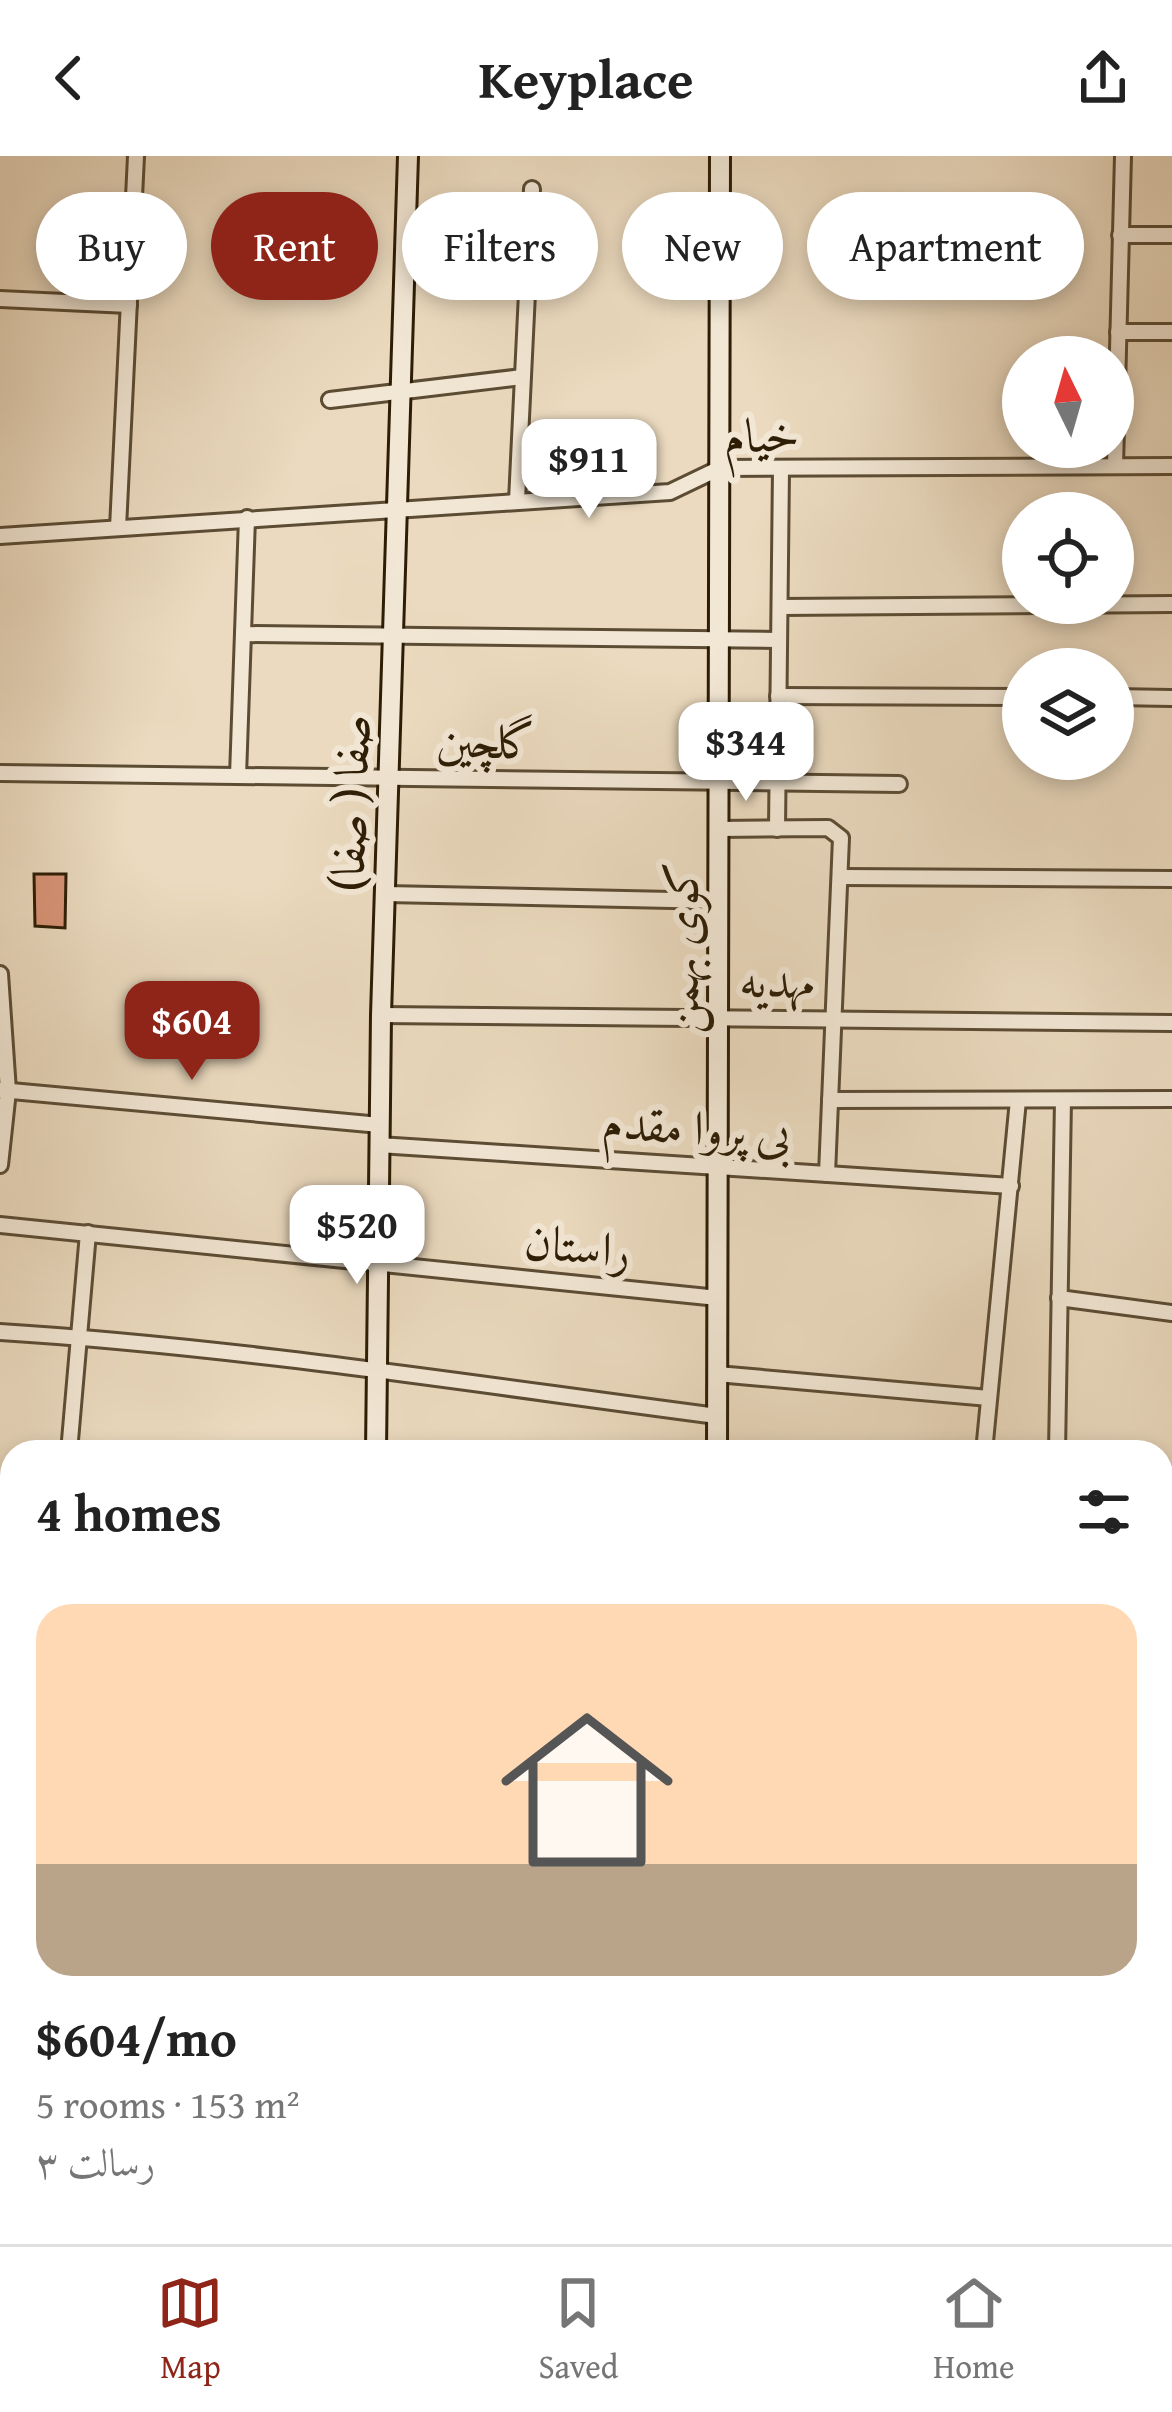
<!DOCTYPE html>
<meta charset="utf-8">
<style>
:root{--surface:#fff;--page:#f6f6f6;--text:#222;--muted:#767676;--line:#e0e0e0;--accent:#8f2418}
body{margin:0;font-family:"Gentium Book Plus",Amiri,serif;background:var(--page);color:var(--text);height:100vh;display:flex;flex-direction:column;font-size:45px;white-space:nowrap}
*{box-sizing:border-box;margin:0}
p{font-size:39px;color:var(--muted)}
.icon{flex:none;width:66px;height:66px;fill:none;stroke:currentColor;stroke-width:2;stroke-linecap:round;stroke-linejoin:round}
.map{position:relative;flex:1;overflow:hidden}
.panel{position:absolute;left:0px;top:1284px;width:1173px;height:804px;display:flex;flex-direction:column;background:var(--surface);border-radius:36px 36px 0 0;box-shadow:0 6px 18px #0003}
.panel>*{flex:none}
.guide{position:absolute;left:36px;top:36px;width:1101px;height:108px;display:flex;gap:24px}
.needle{width:78px;rotate:355deg}
.tools{position:absolute;left:1002px;top:180px;display:grid;gap:24px}
.tools a{display:grid;place-items:center;width:132px;height:132px;border-radius:50%;background:var(--surface);box-shadow:0 6px 18px #0003;font-size:60px}
.price{position:absolute;translate:-50% -102px;padding:0 27px;border-radius:24px;background:#fff;color:#222;font-size:39px;line-height:78px;filter:drop-shadow(0 3px 6px #0008)}
.price::after{content:'';position:absolute;left:50%;top:72px;width:36px;height:27px;margin-left:-18px;background:inherit;clip-path:polygon(0 0,100% 0,50% 100%)}
.price.selected{background:var(--accent);color:#fff}
ul{padding:0;list-style:none}
li{display:grid;align-content:center;gap:24px;height:636px;padding:0 36px}
li+li{border-top:3px solid var(--line)}
li span{display:grid;place-items:center;height:372px;border-radius:36px;color:#555}
li>.icon{margin-inline-start:auto}
span .icon{width:216px;height:216px;fill:#fffc;stroke-width:1}
li b{font-size:51px}
h2{display:flex;justify-content:space-between;align-items:center;height:144px;padding:0 36px;font-size:51px}
.chip{padding:0 42px;border-radius:54px;background:var(--surface);box-shadow:0 6px 18px #0003;font-size:42px;line-height:108px}
.chip.selected{background:var(--accent);color:#fff}
header{display:flex;justify-content:space-between;align-items:center;height:156px;padding:0 36px;background:var(--surface);font-size:54px;font-weight:800}
.tab-bar{display:flex;justify-content:space-around;align-items:center;height:168px;border-top:3px solid var(--line);background:var(--surface);font-size:33px;color:var(--muted)}
.tab-bar a{display:grid;justify-items:center;gap:6px}
.tab-bar .selected{color:var(--accent)}
.map>svg:first-child{display:block}
.building{fill:#d99578;stroke:#2d1d05;stroke-width:3}
.lines{fill:none;stroke-linecap:round;stroke-linejoin:round}
.street-casing{stroke:#5c4c34;stroke-width:20}
.secondary-casing{stroke:#2d1d05;stroke-width:24}
.street{stroke:#f2e7d5;stroke-width:14}
.secondary{stroke:#f2e7d5;stroke-width:18}
.labels{text-anchor:middle;dominant-baseline:central;stroke-width:12;stroke-linejoin:round;paint-order:stroke}
.street-label{font-size:48px;fill:#2d1d05;stroke:#f2e7d5}
</style>
<header><svg class="icon" aria-label="back" viewBox="0 0 24 24"><path d="M15 5l-7 7 7 7"/></svg>Keyplace<svg class="icon" aria-label="share" viewBox="0 0 24 24"><path d="M12 15V3M7 8l5-5 5 5M5 13v7h14v-7"/></svg></header>
<div class="map">
<svg width="1172" height="2088" viewBox="0 0 1172 2088">
<rect width="100%" height="100%" fill="#ebdabf"/>
<filter id="stains"><feTurbulence type="fractalNoise" baseFrequency=".00167" numOctaves="4"/><feColorMatrix values="0 0 0 0 .2 0 0 0 0 .09 0 0 0 0 .02 0 0 0 .5 -.17"/></filter>
<radialGradient id="worn" r=".72"><stop offset=".6" stop-color="#630" stop-opacity="0"/><stop offset="1" stop-color="#630" stop-opacity=".3"/></radialGradient>
<path class="building" d="M34 718H66L65 772 35 770Z"/>
<g class="lines">
<g class="street-casing">
<g id="street">
<path d="M1120 79H1172"/>
<path d="M0 143 129 149"/>
<path d="M1118 176H1172"/>
<path d="M330 244 522 221"/>
<path d="M1115 310 1123 0"/>
<path d="M517 345 532 33"/>
<path d="M118 372 136 0"/>
<path d="M0 380 670 336 720 312 1172 310"/>
<path d="M780 451 1172 448"/>
<path d="M243 478 779 484"/>
<path d="M778 540 1023 541"/>
<path d="M1113 541 1172 542"/>
<path d="M0 617 899 628"/>
<path d="M238 620 247 362"/>
<path d="M719 673 828 672 841 682 827 1018"/>
<path d="M777 673 781 313"/>
<path d="M842 721 1172 723"/>
<path d="M385 738 719 745"/>
<path d="M0 818 8 935 0 1009"/>
<path d="M381 859 1172 867"/>
<path d="M0 934 380 969"/>
<path d="M830 944 1172 943"/>
<path d="M379 989 1011 1030"/>
<path d="M0 1069 718 1142"/>
<path d="M1059 1142 1172 1157"/>
<path d="M0 1176C240 1191 479 1229 717 1260"/>
<path d="M717 1218 989 1242"/>
<path d="M69 1296 88 1077"/>
<path d="M984 1296 1018 944"/>
<path d="M1057 1296 1063 944"/>
<path d="M0 1359 12 1360"/>
<path d="M1161 1371H1172"/>
<path d="M1161 1488H1172"/>
<path d="M0 1660 12 1661"/>
<path d="M1161 1782 1172 1781"/>
<path d="M1161 1894 1172 1893"/>
<path d="M0 1996H12"/>
<path d="M192 2076V2088"/>
<path d="M949 2076V2088"/>
<path d="M1055 2081 1172 2080"/>
</g>
</g>
<g class="secondary-casing">
<g id="secondary">
<path d="M376 1296 381 859 408 0"/>
<path d="M717 1296 720 0"/>
<path d="M0 1504 12 1505"/>
<path d="M1161 1591 1172 1592"/>
<path d="M373 2076V2088"/>
<path d="M716 2088V2076"/>
</g>
</g>
<use href="#street" class="street"/>
<use href="#secondary" class="secondary"/>
</g>
<g class="labels">
<g class="street-label">
<text transform="translate(761 278) rotate(-3)">خیام</text>
<text transform="translate(486 584) rotate(1)">گلچین</text>
<text transform="translate(349 647) rotate(-88)">صفا ( صفا)</text>
<text transform="translate(680 792) rotate(-90)">کوی بهمن</text>
<text transform="translate(777 824) rotate(1)">مهدیه</text>
<text transform="translate(697 971) rotate(4)">بی پروا مقدم</text>
<text transform="translate(578 1089) rotate(6)">راستان</text>
</g>
</g>
<rect width="100%" height="100%" filter="url(#stains)"/>
<rect width="100%" height="100%" fill="url(#worn)"/>
</svg>
<div class="tools">
<a><svg class="needle" viewBox="-14 -14 28 28"><path d="M0-13l5 13h-10z" fill="#e53935"/><path d="M0 13l5-13h-10z" fill="#767676"/></svg></a>
<a><svg class="icon" aria-label="locate" viewBox="0 0 24 24"><circle cx="12" cy="12" r="6"/><path d="M12 2v4M12 18v4M2 12h4M18 12h4"/></svg></a>
<a><svg class="icon" aria-label="layers" viewBox="0 0 24 24"><path d="M12 4l9 5-9 5-9-5zM3 14l9 5 9-5"/></svg></a>
</div>
<b class="price" style="left:589px;top:365px">$911</b>
<b class="price" style="left:746px;top:648px">$344</b>
<b class="price selected" style="left:192px;top:927px">$604</b>
<b class="price" style="left:357px;top:1131px">$520</b>
<div class="guide">
<a class="chip">Buy</a>
<a class="chip selected">Rent</a>
<a class="chip">Filters</a>
<a class="chip">New</a>
<a class="chip">Apartment</a>
</div>
<section class="panel">
<h2>4 homes<svg class="icon" aria-label="filters" viewBox="0 0 24 24"><path d="M4 7h16M4 17h16"/><circle cx="9" cy="7" r="2"/><circle cx="15" cy="17" r="2"/></svg></h2>
<ul>
<li><span style="background:linear-gradient(#ffd9b3 70%,#b9a48a 0)"><svg class="icon" aria-label="home" viewBox="0 0 24 24"><path d="M3 11l9-7 9 7M6 9v11h12V9"/></svg></span><div><b>$604/mo</b><p>5 rooms · 153 m²</p><p>رسالت ۳</p></div></li>
</ul>
</section>
</div>
<nav class="tab-bar">
<a class="selected"><svg class="icon" aria-label="map" viewBox="0 0 24 24"><path d="M3 6l6-2 6 2 6-2v14l-6 2-6-2-6 2zM9 4v14M15 6v14"/></svg>Map</a>
<a><svg class="icon" aria-label="saved" viewBox="0 0 24 24"><path d="M7 4h10v16l-5-4-5 4z"/></svg>Saved</a>
<a><svg class="icon" aria-label="home" viewBox="0 0 24 24"><path d="M3 11l9-7 9 7M6 9v11h12V9"/></svg>Home</a>
</nav>
